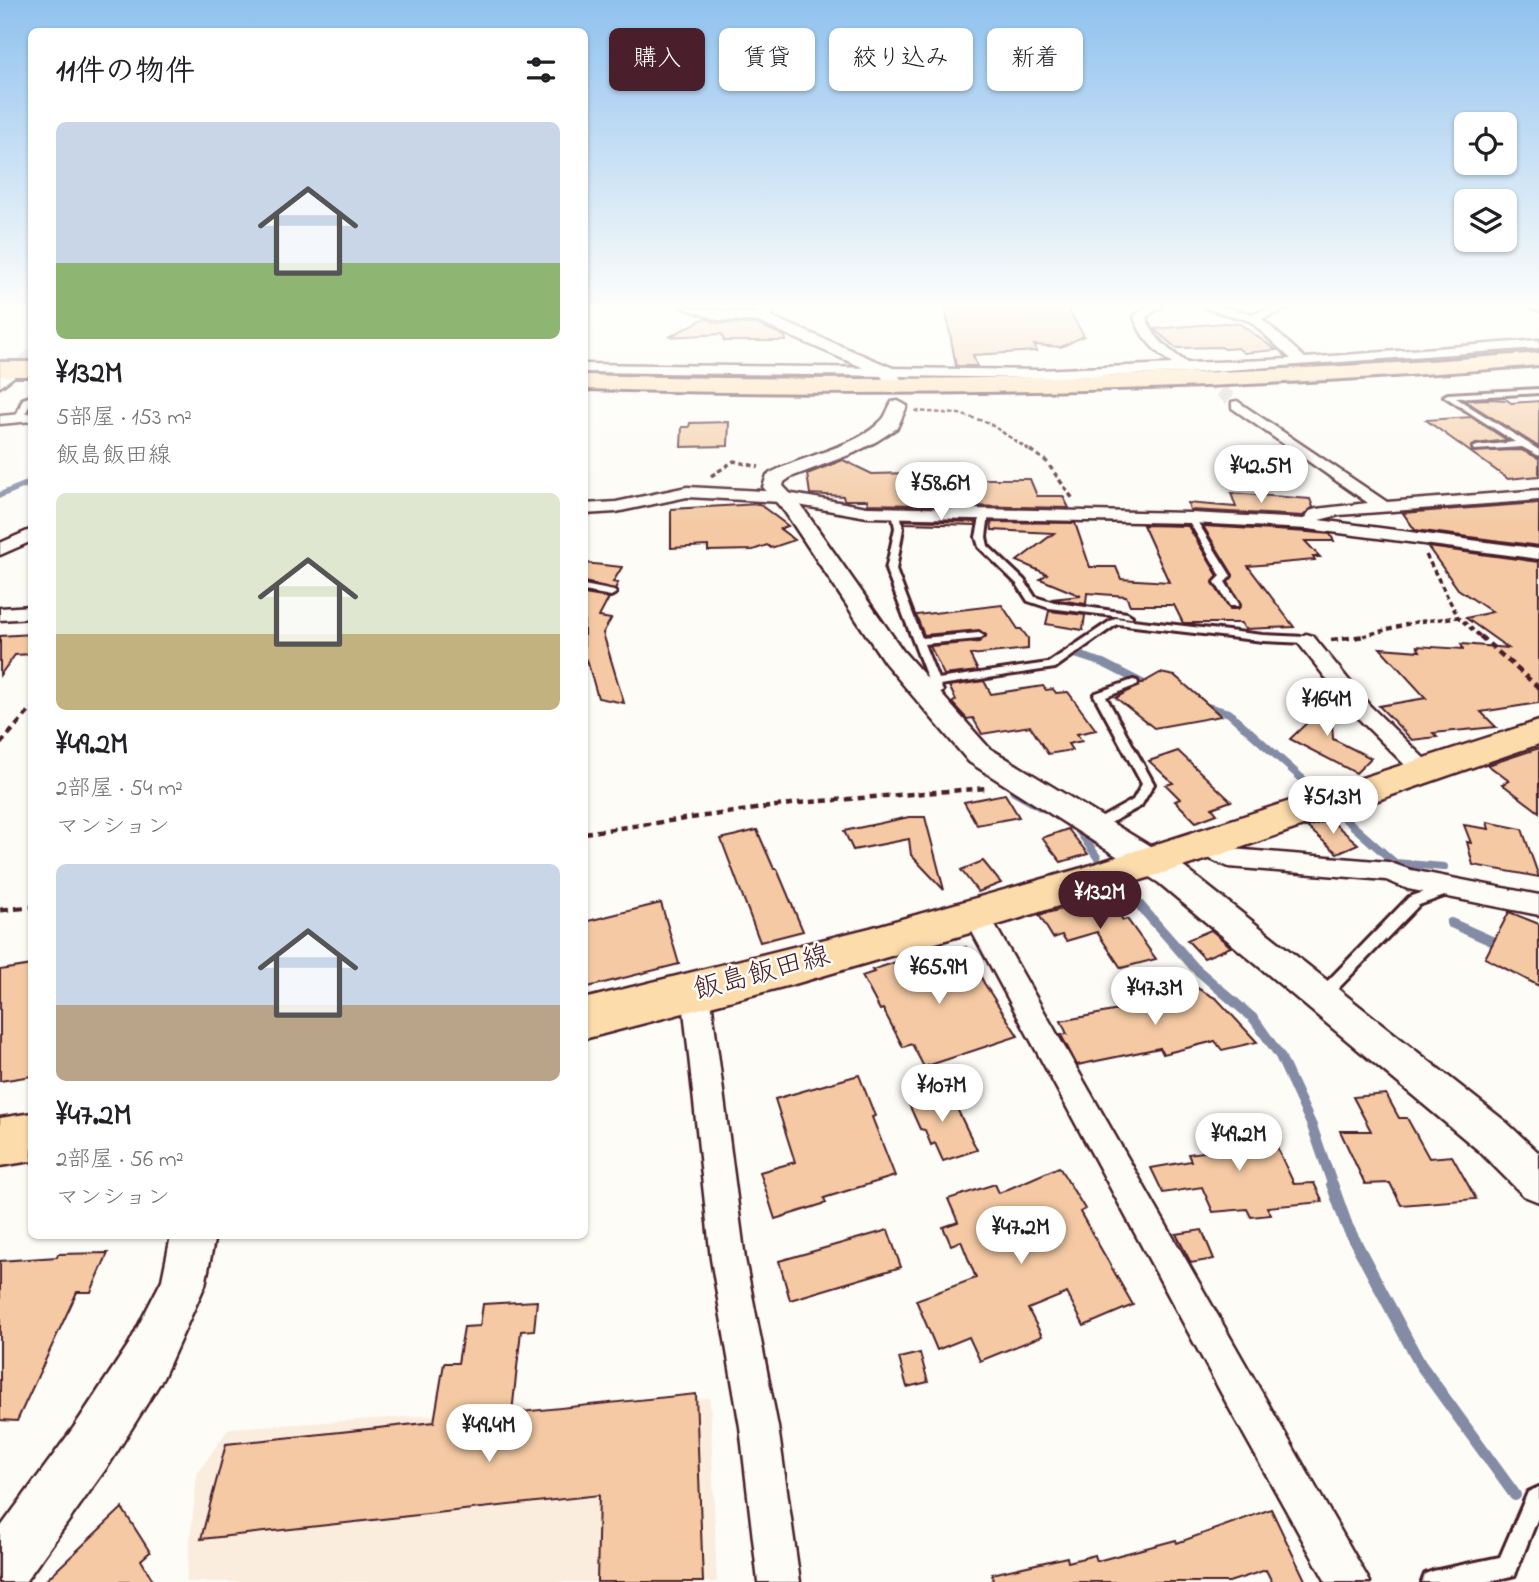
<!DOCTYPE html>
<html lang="ja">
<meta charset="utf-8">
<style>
:root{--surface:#fff;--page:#f2f2f2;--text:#202124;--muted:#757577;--accent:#4a1f2b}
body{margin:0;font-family:"Indie Flower","Klee One",sans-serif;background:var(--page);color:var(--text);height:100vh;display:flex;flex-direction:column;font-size:26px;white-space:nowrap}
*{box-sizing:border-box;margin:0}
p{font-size:23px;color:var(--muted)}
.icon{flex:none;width:38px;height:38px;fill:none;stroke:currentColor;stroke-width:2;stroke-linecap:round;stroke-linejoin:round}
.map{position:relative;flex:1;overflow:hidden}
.panel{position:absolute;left:28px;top:28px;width:560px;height:1211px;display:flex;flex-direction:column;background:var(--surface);border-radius:10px;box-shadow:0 2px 5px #0004}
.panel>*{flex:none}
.guide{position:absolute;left:609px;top:28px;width:665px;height:63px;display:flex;gap:14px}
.buttons{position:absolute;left:1454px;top:112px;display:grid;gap:14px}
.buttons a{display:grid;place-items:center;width:63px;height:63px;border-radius:10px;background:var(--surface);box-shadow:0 2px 5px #0004;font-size:35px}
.price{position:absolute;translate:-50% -60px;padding:0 16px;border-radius:24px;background:#fff;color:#222;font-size:23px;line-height:46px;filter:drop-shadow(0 2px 4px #0008)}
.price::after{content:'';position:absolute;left:50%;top:42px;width:21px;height:16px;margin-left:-10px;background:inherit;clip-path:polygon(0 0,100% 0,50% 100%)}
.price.current{background:var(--accent);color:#fff}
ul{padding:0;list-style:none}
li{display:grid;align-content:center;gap:14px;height:371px;padding:0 28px}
li span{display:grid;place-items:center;height:217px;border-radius:10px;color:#555}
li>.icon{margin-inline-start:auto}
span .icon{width:126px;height:126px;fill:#fffc;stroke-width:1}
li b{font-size:30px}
h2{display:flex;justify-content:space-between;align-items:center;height:84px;padding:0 28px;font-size:30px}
.tag{padding:0 24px;border-radius:10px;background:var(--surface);box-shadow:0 2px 5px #0004;font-size:24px;line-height:63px}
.tag.current{background:var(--accent);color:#fff}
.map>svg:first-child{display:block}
.built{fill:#faedde}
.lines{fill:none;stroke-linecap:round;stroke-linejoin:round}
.stream-far3{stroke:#848ca5;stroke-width:6}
.stream-far2{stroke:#848ca5;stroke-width:8}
.stream-far1{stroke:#848ca5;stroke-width:10}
.stream{stroke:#848ca5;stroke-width:12}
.building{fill:#f4c9a3;stroke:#4a1f2b;stroke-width:2}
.minor-tunnel{stroke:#d9d0ce;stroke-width:13;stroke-dasharray:13 6;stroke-linecap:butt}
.service-casing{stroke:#4a1f2b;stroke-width:6}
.minor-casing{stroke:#4a1f2b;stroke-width:5}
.tertiary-casing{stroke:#4a1f2b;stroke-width:5}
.primary-casing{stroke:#4a1f2b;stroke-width:5}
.motorway-casing{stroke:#4a1f2b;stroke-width:6}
.path-far3{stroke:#4a1f2b;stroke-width:2.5;stroke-dasharray:4.5 2.5;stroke-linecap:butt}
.path-far2{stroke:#4a1f2b;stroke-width:3.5;stroke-dasharray:5 3.5;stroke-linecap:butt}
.path-far1{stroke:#4a1f2b;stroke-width:4.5;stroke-dasharray:7 5;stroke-linecap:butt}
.path{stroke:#4a1f2b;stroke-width:5;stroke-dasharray:9 6;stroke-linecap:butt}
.service{fill:#fdfcf7;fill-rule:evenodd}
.minor{fill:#fdfcf7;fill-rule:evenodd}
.tertiary{fill:#fdfcf7;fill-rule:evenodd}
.primary{fill:#fddcac;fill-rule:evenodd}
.motorway{fill:#fddcac;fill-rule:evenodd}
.labels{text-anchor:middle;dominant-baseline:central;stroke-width:5;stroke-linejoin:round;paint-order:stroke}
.street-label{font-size:28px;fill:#4a1f2b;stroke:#fdfcf7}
</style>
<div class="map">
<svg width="1539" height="1582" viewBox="0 0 1539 1582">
<rect width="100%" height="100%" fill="#fdfcf7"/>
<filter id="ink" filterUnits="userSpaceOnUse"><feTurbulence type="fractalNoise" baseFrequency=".0143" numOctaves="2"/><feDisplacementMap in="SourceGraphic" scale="14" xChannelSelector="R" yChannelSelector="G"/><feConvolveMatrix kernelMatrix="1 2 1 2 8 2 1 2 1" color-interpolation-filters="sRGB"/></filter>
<g filter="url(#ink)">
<path class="built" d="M710 1398 717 1582H186L197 1474 229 1428Z"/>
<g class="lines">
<path class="stream-far3" d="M0 495 32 482"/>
<g class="stream-far2">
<path d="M1075 654 1103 663 1152 688"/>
<path d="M1204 706 1229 713 1317 792"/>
<path d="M1014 792 1042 808"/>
<path d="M1343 817 1395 863 1444 867"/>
<path d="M1077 828 1097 857"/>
</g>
<g class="stream-far1">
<path d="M1128 892 1195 968 1254 1019 1280 1056 1312 1126 1333 1186"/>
<path d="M1451 923 1503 946"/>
</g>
<path class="stream" d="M1332 1184 1347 1226 1420 1364 1515 1495"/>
</g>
<g class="building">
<path d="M945 307H1067L1084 336 1061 347 1034 345 1037 351 973 355 977 366H956Z"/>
<path d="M705 318 718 323 757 324 785 336 786 341H724L722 334 669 337Z"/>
<path d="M1225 323 1240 324 1276 350 1244 353 1238 348 1225 349 1221 347 1176 348 1154 329Z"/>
<path d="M1490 399 1507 400 1511 403 1539 401V447L1464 400Z"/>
<path d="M1471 417 1507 440 1476 444 1471 447 1472 451 1521 450 1539 458V476L1508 479 1426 420Z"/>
<path d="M729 422 728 446 681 447 682 427H689L690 423Z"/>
<path d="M843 460 872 474 910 473 908 468 935 467 937 472 945 471 947 479H1030L1037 496H1063L1069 508 868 504 867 500H844L843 496 810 494 807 474Z"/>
<path d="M1231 493 1310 499 1313 507 1303 516 1190 510 1188 503 1236 507Z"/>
<path d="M1539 503V546L1415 530 1403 513Z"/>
<path d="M759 504 788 526 780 529 795 540 771 548 767 545 753 550 708 551V546L671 548V509Z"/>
<path d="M904 520 977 522 976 525 905 523Z"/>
<path d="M991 522 1075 523 1090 567H1116L1121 579 1169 582 1143 525 1188 526 1218 576 1213 583 1230 609H1238L1241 605 1228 582 1233 575 1203 526 1308 532 1330 534 1334 541H1305L1320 557H1313L1315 560 1248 566 1294 627 1245 629 1241 623H1183L1174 605H1130L1126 596 1087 593 1086 604 1051 599 1081 596 1040 579 1047 574 1017 561 1054 533 992 530Z"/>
<path d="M1428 547 1539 562V703L1481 712 1496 727 1433 733 1437 737 1412 740 1379 706 1426 698 1380 648 1420 651 1417 646 1463 649 1461 644 1508 648 1466 618 1492 612 1458 589Z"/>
<path d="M584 563 622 567 613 582 618 583 615 589 584 582Z"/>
<path d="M584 594 609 598 599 617 611 619 603 633 624 703 598 698 587 660 584 665Z"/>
<path d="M1002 605 1018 629H1021L1028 638V649L970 655 978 671 944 675 930 646 979 642 986 635 979 630 924 635 916 615Z"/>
<path d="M1049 611 1085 615 1083 630 1046 624Z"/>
<path d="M32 634V654L15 655 0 675V636Z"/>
<path d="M1160 673 1175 676 1221 716 1154 728 1116 698Z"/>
<path d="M984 681 991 694 1043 686 1046 690 1053 689 1056 693 1068 692 1096 730 1077 734 1082 741 1068 744 1072 750 1048 754 1030 726 982 734 973 718 967 719 952 703 956 700 949 686Z"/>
<path d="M1310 698 1331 701 1333 739 1371 758 1356 773 1290 739 1312 718 1309 717Z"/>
<path d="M1539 748V812L1502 784 1509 781 1488 765Z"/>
<path d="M1178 751 1231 801 1212 808 1217 814 1196 822 1175 801 1180 799 1166 785 1173 783 1149 761Z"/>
<path d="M1005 794 1019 817 977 825 964 802Z"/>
<path d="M909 817H925L944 890 911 855 909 839 853 850 844 831Z"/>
<path d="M1330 820 1358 844 1337 853 1307 827Z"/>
<path d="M1487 822 1522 829 1539 877 1473 865 1467 842 1471 843 1464 825 1489 829Z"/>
<path d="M1068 829 1088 854 1061 862 1042 838Z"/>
<path d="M757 830 774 869H777L803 931 760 942 721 839Z"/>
<path d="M983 861 1001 883 978 892 961 870Z"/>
<path d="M1101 899 1109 910 1115 909 1123 920 1127 919 1156 959 1121 968 1097 932 1066 941 1062 935 1053 938 1039 915Z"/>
<path d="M661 903 679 964 584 988V922Z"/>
<path d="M1509 912 1539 924V986L1485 958Z"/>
<path d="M1211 930 1231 947 1204 958 1187 940Z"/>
<path d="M966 947 984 983 1018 1036 924 1067 912 1044 903 1047 883 1009 880 1010 862 976 874 972 872 970 908 958 910 961Z"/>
<path d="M32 965V1076L0 1081V970Z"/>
<path d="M1197 988 1217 999 1257 1042 1222 1050 1215 1041 1163 1054 1160 1048 1077 1065 1061 1035 1067 1034 1061 1021 1129 1008 1125 1001Z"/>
<path d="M859 1075 875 1116 872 1117 895 1176 824 1198 826 1203 775 1219 760 1172 795 1162 775 1099Z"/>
<path d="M947 1088 977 1150 943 1161 935 1143 931 1145 925 1130 920 1129 907 1100Z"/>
<path d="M1386 1094 1399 1118H1407L1429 1158 1452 1156 1476 1199 1401 1205 1390 1183 1365 1184 1340 1131H1371L1353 1097Z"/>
<path d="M1266 1124 1294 1184 1314 1183 1323 1202 1267 1207 1271 1215 1251 1217 1247 1209 1213 1212 1202 1187 1163 1193 1151 1168 1191 1161 1188 1154 1211 1151 1202 1131Z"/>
<path d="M1059 1167 1085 1209 1080 1212 1133 1305 1084 1326 1067 1293 1028 1309 1042 1336 980 1361 969 1337 937 1350 916 1300 976 1278 961 1241 951 1245 943 1227 958 1222 948 1199 995 1184 999 1193Z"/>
<path d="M888 1230 901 1267 790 1300 779 1261Z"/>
<path d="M1202 1230 1214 1259 1191 1263 1176 1234Z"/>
<path d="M108 1253 91 1292H77L17 1421 0 1420V1261L57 1257 58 1254Z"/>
<path d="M537 1301 534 1330 521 1331 512 1413 696 1394 703 1582H597L599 1495 201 1539 226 1444 434 1422 444 1363H458L464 1327 480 1326 483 1304Z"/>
<path d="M920 1353 928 1382 907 1387 899 1358Z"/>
<path d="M122 1508 150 1552 141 1560 154 1582H44Z"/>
<path d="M1271 1509 1306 1582H1272L1266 1570 1229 1582H993L992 1574 1067 1557 1068 1562 1095 1555 1097 1561 1176 1540 1177 1543Z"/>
</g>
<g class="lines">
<g class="minor-tunnel">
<path d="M9 375 32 355"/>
<path d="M1206 378 1237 405"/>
</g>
<g class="service-casing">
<g id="service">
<path d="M1539 389V393L1456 398 1539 450V456L1522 447 1474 450 1473 448 1477 446 1515 442 1444 396 1448 394Z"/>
<path d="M32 396V400L23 418 16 420 15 418 23 399Z"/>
<path d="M896 509 900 512 903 528 896 570 922 638 979 633 984 636 979 639 924 644 938 679 1048 663 1115 618 1263 635 1306 637 1311 640 1306 643 1263 641 1117 624 1055 668 940 685 943 691 941 693H933L886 570 895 528 892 512Z"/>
<path d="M985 510 989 513 986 537 988 546 1024 580 1035 597 1051 602 1127 613 1132 616 1131 618 1049 608 1028 601 1017 584 979 547 976 537 981 513Z"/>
<path d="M1191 515 1195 518 1231 576 1225 582 1239 604 1238 606H1230L1215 582 1221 576 1187 518Z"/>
<path d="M584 585 614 591 616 593 611 596 584 591Z"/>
<path d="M1133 680 1137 681 1138 683 1137 685 1106 697 1154 784 1141 806 1094 832 1090 830 1088 827 1090 824 1133 800 1142 784 1094 695 1096 693Z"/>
<path d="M1448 884 1453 885 1455 889 1453 893 1419 905 1328 999 1323 1001 1318 999 1316 995 1318 991 1409 897Z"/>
<path d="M1539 1487V1515L1515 1575 1487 1582H1422L1425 1574 1433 1571 1500 1557 1528 1492Z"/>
</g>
</g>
<g class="minor-casing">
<g id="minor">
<path d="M682 307 761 314 767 318 761 322 718 320Z"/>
<path d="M1147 307H1161L1146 317C1152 338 1171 351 1187 363L1291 359 1250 321 1202 307H1222L1253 314 1275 307H1292L1262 319 1305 358 1539 340V348L1186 373 1038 378 584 372V364L1038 370 1172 364C1155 351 1140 337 1134 316Z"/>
<path d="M1531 307H1539V310L1533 309Z"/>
<path d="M9 371 16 375 0 387V376Z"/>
<path d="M1237 401 1387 502 1539 490V500L1339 515 1319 520 1539 549V559L1308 529 1191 523 867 517 781 502 687 497 616 512 584 514V504L616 502 687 487 781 492 867 507 1191 513 1304 519 1310 511 1316 509 1368 503 1232 408V402Z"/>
<path d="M32 413V421L0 424V416Z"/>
<path d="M32 529V541L0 555V543Z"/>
<path d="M32 606V618L0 620V608Z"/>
<path d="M1306 634 1313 636 1369 705 1432 766 1435 771 1432 776 1424 779 1416 776 1355 715 1296 640Z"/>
<path d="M1201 837 1232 849 1388 862 1411 870 1539 895V915L1408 889 1386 880 1229 867 1193 852 1189 846 1193 840Z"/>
<path d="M976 905 985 908 1370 1582H1326L1233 1415 963 915 967 908Z"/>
<path d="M696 980 706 984 710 992 745 1259 778 1427 800 1582H758L740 1427 711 1259 682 992 686 984Z"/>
</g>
</g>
<g class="tertiary-casing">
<g id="tertiary">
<path d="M761 307H776L770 316 893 368 903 382 894 387 888 386 881 376 871 371 756 321 753 318Z"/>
<path d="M898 401 907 406 897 428 877 441 854 453 791 477 784 482 783 486 800 504 903 651 989 748 1181 865 1506 1122 1539 1153V1202L1524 1196 1478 1150 1159 883 969 762 885 663 785 512 763 487 767 475C799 456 856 448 881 421 886 417 888 408 892 402Z"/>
<path d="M171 1236H215L205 1285 163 1378 110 1463 25 1582H0V1528L74 1427 129 1344 162 1280Z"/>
</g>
</g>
<g class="primary-casing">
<g id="primary">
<path d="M1539 721V744L1214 857 1011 921 798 983 584 1039V999L870 928 1082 868Z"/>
<path d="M32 1113V1161L0 1166V1118Z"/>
</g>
</g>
<g class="motorway-casing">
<g id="motorway">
<path d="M1539 353V365C1221 392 904 398 584 389V375C904 384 1221 378 1539 353Z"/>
<rect x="0" y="362" width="32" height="14"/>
</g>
</g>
<path class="path-far3" d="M915 411 959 414 987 422 1032 452"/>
<g class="path-far2">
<path d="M1030 450 1046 461 1073 499"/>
<path d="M711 476 734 461 759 467"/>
<path d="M1426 555 1458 617 1482 638"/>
<path d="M1355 638 1416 622 1458 617"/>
</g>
<g class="path-far1">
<path d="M1480 636 1539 688"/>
<path d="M1331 640 1367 636"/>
<path d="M0 744 32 708"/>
<path d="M584 833 798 803 987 788"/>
</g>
<path class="path" d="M0 910 32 907"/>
<use href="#service" class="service"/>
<use href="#minor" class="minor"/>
<use href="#tertiary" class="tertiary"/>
<use href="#primary" class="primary"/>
<use href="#motorway" class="motorway"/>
</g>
</g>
<linearGradient id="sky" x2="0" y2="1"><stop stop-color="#8fc1ee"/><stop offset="0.58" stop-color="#fefefb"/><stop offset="1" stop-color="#fefefb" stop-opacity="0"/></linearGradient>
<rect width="1539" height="528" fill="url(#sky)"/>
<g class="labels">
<g class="street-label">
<text transform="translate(762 974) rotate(-15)">飯島飯田線</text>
</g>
</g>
</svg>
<div class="buttons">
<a><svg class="icon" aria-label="locate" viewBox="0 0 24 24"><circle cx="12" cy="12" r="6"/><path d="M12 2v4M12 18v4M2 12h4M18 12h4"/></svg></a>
<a><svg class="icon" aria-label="layers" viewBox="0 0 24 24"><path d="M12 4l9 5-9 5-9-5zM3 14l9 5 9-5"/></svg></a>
</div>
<b class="price" style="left:1261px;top:505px">¥42.5M</b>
<b class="price" style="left:941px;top:522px">¥58.6M</b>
<b class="price" style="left:1327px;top:738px">¥164M</b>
<b class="price" style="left:1333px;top:836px">¥51.3M</b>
<b class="price current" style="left:1100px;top:931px">¥132M</b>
<b class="price" style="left:939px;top:1006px">¥65.9M</b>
<b class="price" style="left:1155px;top:1027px">¥47.3M</b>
<b class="price" style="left:942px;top:1124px">¥107M</b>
<b class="price" style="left:1239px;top:1173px">¥49.2M</b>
<b class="price" style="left:1021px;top:1266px">¥47.2M</b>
<b class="price" style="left:489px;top:1464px">¥49.4M</b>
<div class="guide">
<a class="tag current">購入</a>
<a class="tag">賃貸</a>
<a class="tag">絞り込み</a>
<a class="tag">新着</a>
</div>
<section class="panel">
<h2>11件の物件<svg class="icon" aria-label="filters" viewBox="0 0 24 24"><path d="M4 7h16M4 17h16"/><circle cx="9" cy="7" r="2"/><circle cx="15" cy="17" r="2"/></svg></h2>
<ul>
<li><span style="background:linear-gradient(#c9d6e8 65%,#8fb573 0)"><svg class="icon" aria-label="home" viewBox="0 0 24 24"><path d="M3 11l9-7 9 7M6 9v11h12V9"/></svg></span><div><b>¥132M</b><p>5部屋 · 153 m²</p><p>飯島飯田線</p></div></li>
<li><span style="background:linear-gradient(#dfe7d0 65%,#c2b280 0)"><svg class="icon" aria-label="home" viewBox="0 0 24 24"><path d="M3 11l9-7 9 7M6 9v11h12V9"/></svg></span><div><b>¥49.2M</b><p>2部屋 · 54 m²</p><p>マンション</p></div></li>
<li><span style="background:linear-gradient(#c9d6e8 65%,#b9a48a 0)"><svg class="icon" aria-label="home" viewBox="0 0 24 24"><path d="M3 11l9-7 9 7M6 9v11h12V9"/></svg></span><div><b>¥47.2M</b><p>2部屋 · 56 m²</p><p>マンション</p></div></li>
</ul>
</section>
</div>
